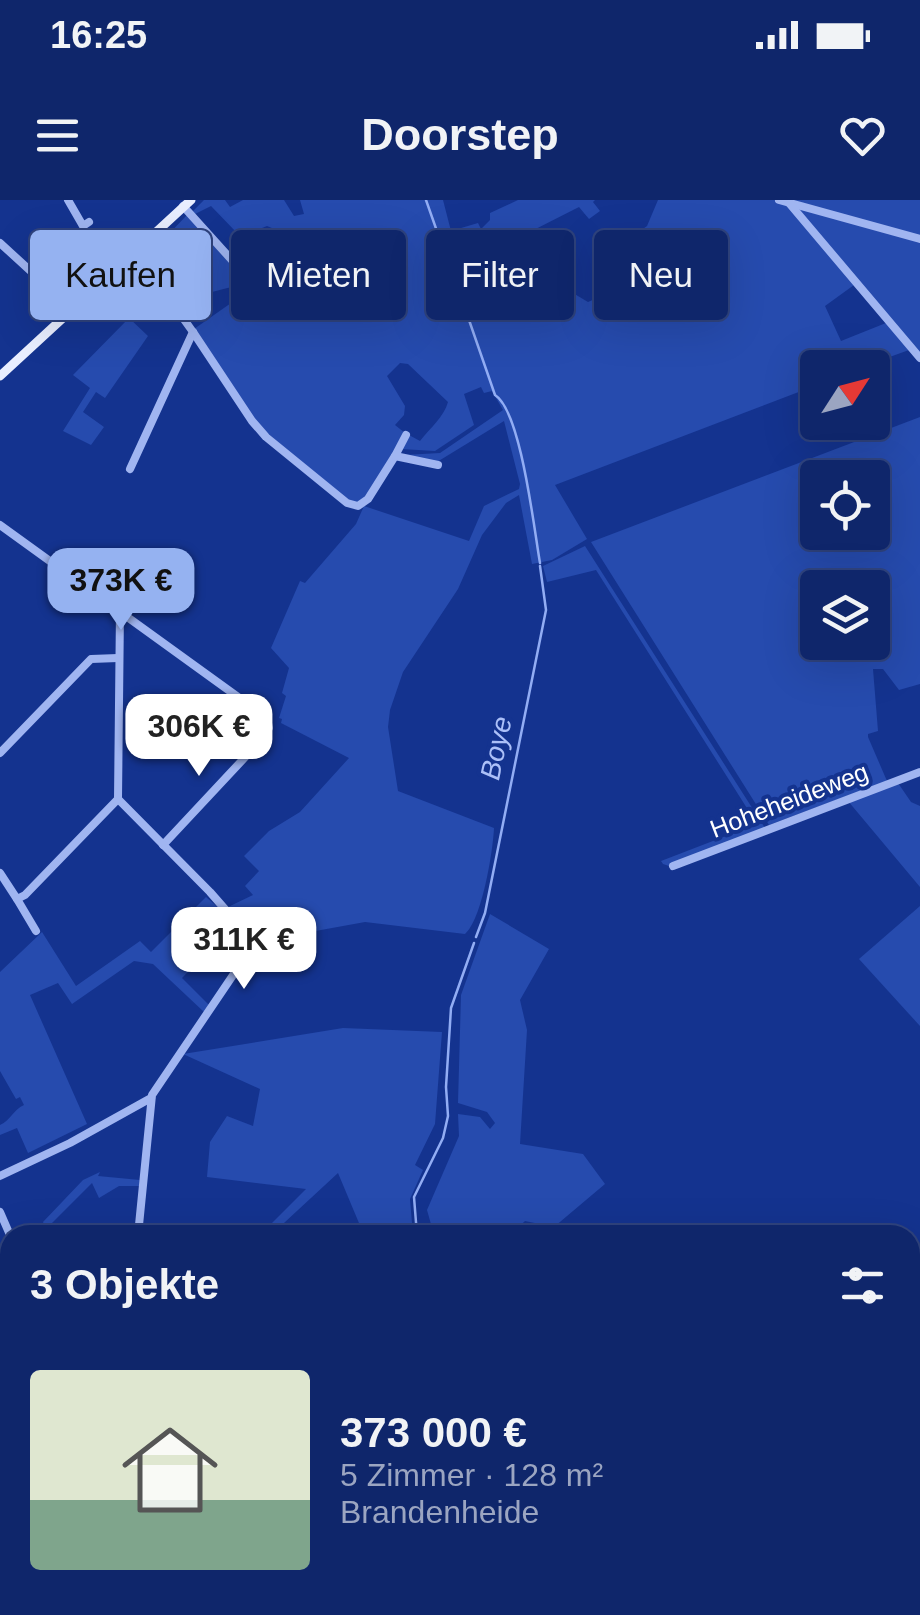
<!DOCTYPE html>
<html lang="de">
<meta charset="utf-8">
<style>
:root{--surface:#0f266b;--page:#182e71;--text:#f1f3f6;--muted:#9ba5c1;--line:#2f437e;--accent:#95b2f1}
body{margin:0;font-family:Helvetica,sans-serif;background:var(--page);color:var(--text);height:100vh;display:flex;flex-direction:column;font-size:38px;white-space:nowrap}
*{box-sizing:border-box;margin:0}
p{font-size:32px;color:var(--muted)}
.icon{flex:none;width:55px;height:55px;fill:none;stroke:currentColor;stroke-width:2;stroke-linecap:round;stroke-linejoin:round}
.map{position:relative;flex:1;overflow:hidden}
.side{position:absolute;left:0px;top:1025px;width:920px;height:390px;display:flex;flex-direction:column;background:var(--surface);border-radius:30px 30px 0 0;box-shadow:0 10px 40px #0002,0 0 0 2px var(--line)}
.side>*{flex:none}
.hud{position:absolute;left:30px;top:30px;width:860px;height:90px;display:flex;gap:20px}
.needle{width:65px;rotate:54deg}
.tools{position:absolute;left:800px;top:150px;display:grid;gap:20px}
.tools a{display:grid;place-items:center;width:90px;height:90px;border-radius:10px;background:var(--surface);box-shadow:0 10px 40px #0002,0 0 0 2px var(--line);font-size:50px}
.price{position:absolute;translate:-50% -85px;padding:0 22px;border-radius:20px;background:#fff;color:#222;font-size:32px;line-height:65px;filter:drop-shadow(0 2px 5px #0008)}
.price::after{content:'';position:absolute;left:50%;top:60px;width:30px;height:22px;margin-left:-15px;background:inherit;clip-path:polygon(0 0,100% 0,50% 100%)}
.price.selected{background:var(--accent);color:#111}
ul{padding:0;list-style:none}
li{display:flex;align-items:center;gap:30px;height:250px;padding:0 30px}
li span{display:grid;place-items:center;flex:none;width:280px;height:200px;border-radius:10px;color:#555}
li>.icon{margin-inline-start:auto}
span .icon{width:120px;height:120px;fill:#fffc;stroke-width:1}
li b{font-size:42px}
h2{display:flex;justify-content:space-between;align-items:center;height:120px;padding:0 30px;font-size:42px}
.chip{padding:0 35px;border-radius:10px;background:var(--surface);box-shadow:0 10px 40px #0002,0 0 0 2px var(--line);font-size:35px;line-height:90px}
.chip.selected{background:var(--accent);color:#111}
.status{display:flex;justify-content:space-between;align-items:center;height:70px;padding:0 50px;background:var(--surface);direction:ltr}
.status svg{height:28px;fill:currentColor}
header{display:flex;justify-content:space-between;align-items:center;height:130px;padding:0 30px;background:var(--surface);font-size:45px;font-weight:800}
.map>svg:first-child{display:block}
.green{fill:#264bae;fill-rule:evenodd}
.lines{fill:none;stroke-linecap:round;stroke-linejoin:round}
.stream{stroke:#92adf4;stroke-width:2.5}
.minor{stroke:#a0b5f1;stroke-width:8}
.major{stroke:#e9eeff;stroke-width:9}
.highway{stroke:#fff;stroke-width:10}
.labels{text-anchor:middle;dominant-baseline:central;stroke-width:8;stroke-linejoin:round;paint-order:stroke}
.street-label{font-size:25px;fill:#fff;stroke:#14338f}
.water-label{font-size:28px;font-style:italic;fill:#acc0f8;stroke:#14338f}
</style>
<div class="status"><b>16:25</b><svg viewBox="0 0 49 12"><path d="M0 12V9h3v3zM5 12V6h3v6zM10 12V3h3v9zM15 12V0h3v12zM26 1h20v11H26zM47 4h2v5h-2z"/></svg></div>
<header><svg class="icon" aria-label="menu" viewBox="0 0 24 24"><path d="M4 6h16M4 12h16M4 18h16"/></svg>Doorstep<svg class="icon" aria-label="heart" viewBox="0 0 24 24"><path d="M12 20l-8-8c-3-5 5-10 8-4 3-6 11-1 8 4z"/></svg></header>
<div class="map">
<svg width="920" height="1415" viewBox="0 0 920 1415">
<rect width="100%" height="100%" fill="#14338f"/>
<g class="green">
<path d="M204 0H225L230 7 243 0H284L294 16 304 14 300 0H443L451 31 478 23 481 29 490 20V13L518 0H595L593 2 600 11 589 19 579 7 492 51 496 60 511 56 588 102 632 83 612 51 647 26 658 0H920V155L832 58 854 85 825 106 841 141 886 123 909 150 862 167 818 168 817 185 555 285 587 339 552 360 532 364 519 295 506 303 482 335 458 389 403 472 390 510 388 527 398 591 494 628C493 651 482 720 465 734L365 722 266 740 259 738 228 707 253 695 245 686 259 671 244 656 269 631 300 612 349 558 281 523 282 519 279 518 286 496 282 493 289 468 271 448 300 381 305 383 356 324 364 306 469 341 484 306 519 289 520 284 504 221 437 262 404 255 440 253 503 210 492 191 484 193 481 187 464 194 474 225 435 251 401 249 409 235 420 241C430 228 444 217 448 202L408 164 400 163 387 176 405 206 404 215 395 225 405 233 367 295 358 303 349 301 298 261 258 224 194 129 258 84 325 67 328 70 351 61 267 26 247 34 243 31 237 33 211 6 193 15 191 13Z"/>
<path d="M187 15 239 74 245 73 243 84 212 92 165 38Z"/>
<path d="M129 118 148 136 105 198 96 192 83 212 104 227 91 245 63 231 90 188 73 175Z"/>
<path d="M920 217V484L899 490 883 469H873L878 531 868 534V537L887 581 769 625 591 342ZM818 278H872V332H818ZM818 388H872V442H818Z"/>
<path d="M585 346 765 628 669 666 663 664 661 661 757 624 596 370 547 382 543 366Z"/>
<path d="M898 583 911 602 920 606V687L848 601Z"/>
<path d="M206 697 236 723 182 778 209 805 204 812 153 764 134 761 72 804 58 783 30 795 87 924 28 953 17 928 0 935V925C11 920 13 910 24 905L20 897 16 899 0 871V772L42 732 76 786 140 741 151 752Z"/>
<path d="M920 706V826L859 759Z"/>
<path d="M490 714 549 749 520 800 527 830 520 944 583 954 605 984 554 1027 525 1021 510 1035H434L427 1010 459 936 458 914 480 917 490 929 495 923 487 912 458 903 461 795Z"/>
<path d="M343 828 442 832 435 924 415 965 423 970 410 999 413 1035H364L338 973 271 1035H260L306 989 207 977 210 942 227 916 253 926 260 889 183 854Z"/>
<path d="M100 972 98 976 140 980 139 986H119L99 998 92 983 46 1029 43 1022 83 980Z"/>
<path d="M159 1405H275L250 1415H154V1408Z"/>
<path d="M352 1405H457L455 1410 431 1415H328Z"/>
</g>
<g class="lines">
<g class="stream">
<path d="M426 0 445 54"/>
<path d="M452 71 495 195C521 211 534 329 540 363"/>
<path d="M476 737 485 713 546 410 540 366"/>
<path d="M417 1035 414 997 443 938 448 916 446 887 451 808 474 743"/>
<path d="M910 1119 920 1114"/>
<path d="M910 1210 920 1207"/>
<path d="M404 1415 408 1405"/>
</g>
<g class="minor">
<path d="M68 0 83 26 89 22"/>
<path d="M779 0 920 39"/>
<path d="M789 3 920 158"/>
<path d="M183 6 239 68"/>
<path d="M0 43 47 86 44 89"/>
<path d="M135 51 193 132 252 221 266 237 347 303 358 306 368 299 395 256 438 265"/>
<path d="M395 256 406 235"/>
<path d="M130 269 193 132"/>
<path d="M0 325 267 518 269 528 263 538 163 645"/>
<path d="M120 410 118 599 210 692 252 740 248 753 152 895 138 1035"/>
<path d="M0 553 91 459 118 458"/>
<path d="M673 666 920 572"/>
<path d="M0 673 17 699 25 695 118 599"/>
<path d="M17 699 36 731"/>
<path d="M0 976 70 943 151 898"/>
<path d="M0 1012 10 1035"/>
<path d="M0 1104 10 1102"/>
<path d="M141 1405 143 1415"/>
</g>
<path class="major" d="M0 176 191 0"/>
<g class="highway">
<path d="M910 1184 920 1181"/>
<path d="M910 1197 920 1194"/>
<path d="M265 1415 289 1405"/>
<path d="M293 1415 316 1405"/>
</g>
</g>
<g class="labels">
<g class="street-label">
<text transform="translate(789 600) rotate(-21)">Hoheheideweg</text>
</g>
<g class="water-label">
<text transform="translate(496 548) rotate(-78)">Boye</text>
</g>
</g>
</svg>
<div class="tools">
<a><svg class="needle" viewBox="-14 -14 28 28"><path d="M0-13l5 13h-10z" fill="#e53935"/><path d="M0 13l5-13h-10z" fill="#9ba5c1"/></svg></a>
<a><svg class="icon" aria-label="locate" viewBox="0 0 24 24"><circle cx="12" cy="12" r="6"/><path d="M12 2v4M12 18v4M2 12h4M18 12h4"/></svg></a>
<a><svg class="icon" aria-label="layers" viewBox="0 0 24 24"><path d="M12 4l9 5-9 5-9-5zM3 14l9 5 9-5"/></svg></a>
</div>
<b class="price selected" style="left:121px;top:433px">373K €</b>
<b class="price" style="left:199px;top:579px">306K €</b>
<b class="price" style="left:244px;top:792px">311K €</b>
<div class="hud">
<a class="chip selected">Kaufen</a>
<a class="chip">Mieten</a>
<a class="chip">Filter</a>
<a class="chip">Neu</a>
</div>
<section class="side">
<h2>3 Objekte<svg class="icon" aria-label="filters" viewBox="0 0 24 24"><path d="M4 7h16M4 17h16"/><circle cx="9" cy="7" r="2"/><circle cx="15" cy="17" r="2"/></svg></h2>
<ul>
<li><span style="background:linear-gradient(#dfe7d0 65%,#7fa58c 0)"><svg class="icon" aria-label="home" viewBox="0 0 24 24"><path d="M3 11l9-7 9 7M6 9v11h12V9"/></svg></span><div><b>373 000 €</b><p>5 Zimmer · 128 m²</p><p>Brandenheide</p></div></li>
</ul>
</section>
</div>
